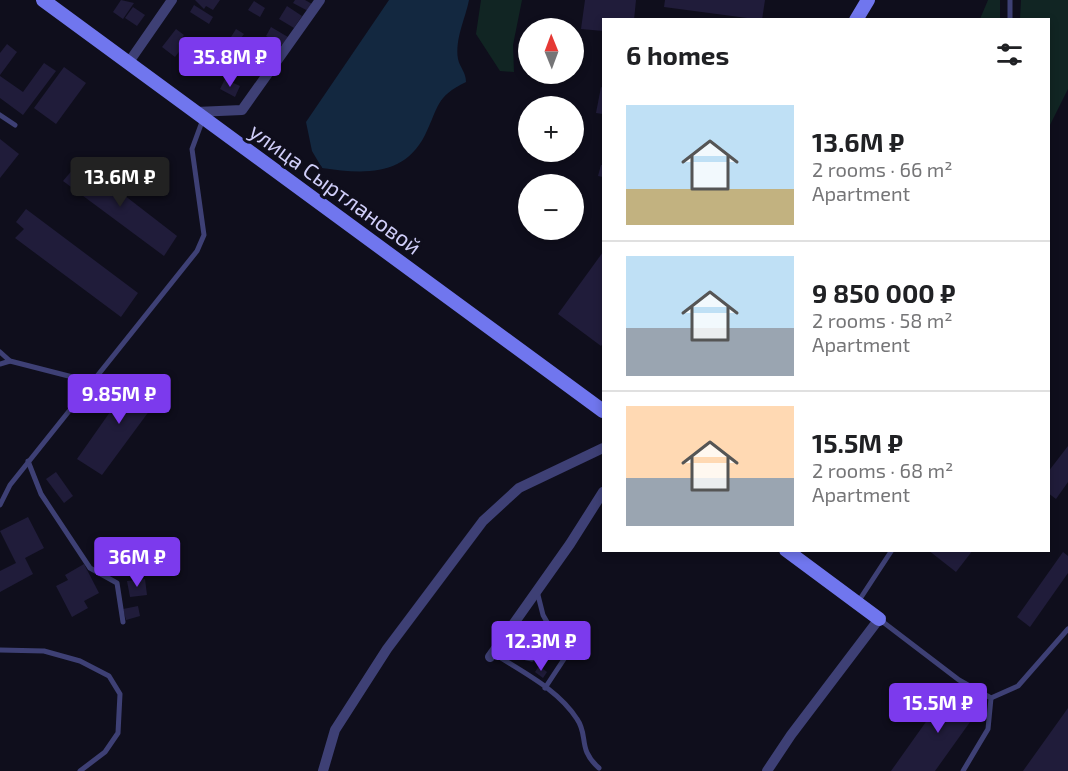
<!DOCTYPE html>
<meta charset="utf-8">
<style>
:root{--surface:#fff;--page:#f2f2f2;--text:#202124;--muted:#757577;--line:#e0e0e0;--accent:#7c3aed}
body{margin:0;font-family:"Exo 2",sans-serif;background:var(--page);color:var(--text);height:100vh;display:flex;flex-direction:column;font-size:22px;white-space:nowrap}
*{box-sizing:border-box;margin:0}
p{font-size:20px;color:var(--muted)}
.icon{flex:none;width:33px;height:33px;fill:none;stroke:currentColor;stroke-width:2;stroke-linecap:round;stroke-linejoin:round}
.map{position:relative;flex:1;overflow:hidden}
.panel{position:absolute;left:602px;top:18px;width:448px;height:534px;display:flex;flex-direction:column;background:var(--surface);border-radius:0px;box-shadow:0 3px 9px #0003}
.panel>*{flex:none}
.needle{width:39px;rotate:359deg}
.buttons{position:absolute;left:518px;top:18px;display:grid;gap:12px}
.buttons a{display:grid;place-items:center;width:66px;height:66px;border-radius:50%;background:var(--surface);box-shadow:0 3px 9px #0003;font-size:30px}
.price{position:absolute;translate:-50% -51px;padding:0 14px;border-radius:6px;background:var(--accent);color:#fff;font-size:20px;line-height:39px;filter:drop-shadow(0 2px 3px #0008)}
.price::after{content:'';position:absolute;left:50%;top:36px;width:18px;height:14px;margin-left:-9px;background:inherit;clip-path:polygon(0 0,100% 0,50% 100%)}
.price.on{background:#222;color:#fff}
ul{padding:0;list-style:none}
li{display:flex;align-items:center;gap:18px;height:150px;padding:0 24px}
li+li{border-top:2px solid var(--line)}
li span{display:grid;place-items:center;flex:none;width:168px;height:120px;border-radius:0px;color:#555}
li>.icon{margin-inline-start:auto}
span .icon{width:72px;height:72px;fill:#fffc;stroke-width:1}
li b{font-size:26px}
h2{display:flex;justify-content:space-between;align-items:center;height:72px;padding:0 24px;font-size:26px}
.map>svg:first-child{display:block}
.green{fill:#112523}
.water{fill:#132840}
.building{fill:#201c3a}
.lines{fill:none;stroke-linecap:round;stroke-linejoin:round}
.lane{stroke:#3e4075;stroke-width:5}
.street{stroke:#3e4075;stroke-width:10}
.secondary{stroke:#7076ee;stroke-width:14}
.labels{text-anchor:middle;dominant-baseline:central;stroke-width:6;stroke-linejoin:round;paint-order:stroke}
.street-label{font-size:22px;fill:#d0cef9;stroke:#0f0e1c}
</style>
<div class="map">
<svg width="1068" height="771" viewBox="0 0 1068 771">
<rect width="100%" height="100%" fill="#0f0e1c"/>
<g class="green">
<path d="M481 0H522L513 45 514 72 500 71 476 34Z"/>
<path d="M988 0H1000V19H980Z"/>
<path d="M1021 0H1068V89L1049 127 1048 20 1020 19Z"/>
</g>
<path class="water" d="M389 0H469C465 20 455 38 458 59 460 68 466 72 466 82 435 97 439 107 425 135 404 177 363 174 322 168L312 151 306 122Z"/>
<g class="building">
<path d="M121 0 134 3 123 19 113 12Z"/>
<path d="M195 0H220L213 10 206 6 204 9Z"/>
<path d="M295 0H305L312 4 308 11 293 3Z"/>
<path d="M585 0H636L634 20H603V31L581 29Z"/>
<path d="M665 0H765L762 20 664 7Z"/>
<path d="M254 1 265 8 260 17 248 10Z"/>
<path d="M194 5 213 17 209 24 190 12Z"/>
<path d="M287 6 302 16 294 28 279 19Z"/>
<path d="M133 7 145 15 137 26 125 18Z"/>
<path d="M271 27 288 37 283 46 266 36Z"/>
<path d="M176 29 184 35 180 40 185 44 175 57 162 47Z"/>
<path d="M236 29 244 34 238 42 231 37Z"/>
<path d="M271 40 281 47 270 63 260 56Z"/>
<path d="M7 44 17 52 0 75V53Z"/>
<path d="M198 54 210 61 200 76 189 68Z"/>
<path d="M44 63 56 71 23 115 0 98V76L23 92Z"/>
<path d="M64 67 86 83 56 124 34 108Z"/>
<path d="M225 79 240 86 235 97 220 89Z"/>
<path d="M601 87 603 88V114L596 113Z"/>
<path d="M0 139 19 154 0 178Z"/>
<path d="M80 161 177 236 164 256 63 181Z"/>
<path d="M601 165H603V177L598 176Z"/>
<path d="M26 209 138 293 121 317 15 238 24 229 16 222Z"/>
<path d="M603 252V343L601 346 558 314Z"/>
<path d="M136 375 161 395 102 475 77 459Z"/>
<path d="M1068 446V482L1056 499 1048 493V472Z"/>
<path d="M56 472 73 496 64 503 46 479Z"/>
<path d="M28 517 44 548 25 558 33 574 0 592V571L16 563 0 531Z"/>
<path d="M928 550H973L956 572Z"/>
<path d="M1063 552 1068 556V573L1030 627 1017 617Z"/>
<path d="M84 564 99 593 84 601 88 608 72 617 56 586 68 580 65 575Z"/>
<path d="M145 579 147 595 130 597 127 581Z"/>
<path d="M138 606 140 616 126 620 123 609Z"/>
<path d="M546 635 564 647 556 660 537 648Z"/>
<path d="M539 666 547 672 543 678 535 672Z"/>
<path d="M950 688 980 708 935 771H891Z"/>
<path d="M1068 708V771H1023Z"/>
</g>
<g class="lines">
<g class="lane">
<path d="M1010 20V0"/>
<path d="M0 115 15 125"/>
<path d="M0 352 10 361 92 382"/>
<path d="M0 364 10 361"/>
<path d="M28 461 41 494 90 568 117 583 123 622"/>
<path d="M0 505 10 485 197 251 204 235 192 149 203 119"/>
<path d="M858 602 892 550"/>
<path d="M879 619 959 680 991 698 988 729 963 771"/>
<path d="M504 638 518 656 532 659 552 631 543 615 537 591"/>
<path d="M0 650 44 651 80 661 109 676 120 694 118 733 105 752 80 771"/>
<path d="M493 653C522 672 558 689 577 719 589 736 577 749 599 768"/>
<path d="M545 688 570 650 560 634 552 631"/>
<path d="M991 698 1018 686 1068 629"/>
</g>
<g class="street">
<path d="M129 62 172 0"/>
<path d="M196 112 242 110 320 0"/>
<path d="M490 657 570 544 603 492"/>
<path d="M323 771 335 730 387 649 483 521 519 488 603 448"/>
<path d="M767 771 791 735 879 619"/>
</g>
<g class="secondary">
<path d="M43 0 603 411"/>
<path d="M856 20 868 0"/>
<path d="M786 550 879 619"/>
</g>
</g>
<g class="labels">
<g class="street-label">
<text transform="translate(336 188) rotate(36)">улица Сыртлановой</text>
</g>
</g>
</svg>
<div class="buttons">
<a><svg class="needle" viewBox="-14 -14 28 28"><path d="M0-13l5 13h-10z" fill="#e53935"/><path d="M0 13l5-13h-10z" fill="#757577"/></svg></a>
<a>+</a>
<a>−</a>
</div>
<b class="price" style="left:230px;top:88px">35.8M ₽</b>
<b class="price on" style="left:120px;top:208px">13.6M ₽</b>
<b class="price" style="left:119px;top:425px">9.85M ₽</b>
<b class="price" style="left:137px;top:588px">36M ₽</b>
<b class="price" style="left:541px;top:672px">12.3M ₽</b>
<b class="price" style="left:938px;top:734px">15.5M ₽</b>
<section class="panel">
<h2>6 homes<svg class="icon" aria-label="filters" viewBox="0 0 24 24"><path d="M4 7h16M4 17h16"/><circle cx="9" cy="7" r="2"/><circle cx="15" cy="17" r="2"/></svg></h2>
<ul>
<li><span style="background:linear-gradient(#bfe0f5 70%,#c2b280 0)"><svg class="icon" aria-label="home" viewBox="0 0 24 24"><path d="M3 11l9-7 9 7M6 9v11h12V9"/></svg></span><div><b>13.6M ₽</b><p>2 rooms · 66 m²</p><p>Apartment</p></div></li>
<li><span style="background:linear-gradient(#bfe0f5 60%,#9aa5b1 0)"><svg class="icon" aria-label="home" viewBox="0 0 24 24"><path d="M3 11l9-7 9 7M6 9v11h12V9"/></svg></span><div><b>9 850 000 ₽</b><p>2 rooms · 58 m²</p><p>Apartment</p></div></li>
<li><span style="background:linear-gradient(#ffd9b3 60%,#9aa5b1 0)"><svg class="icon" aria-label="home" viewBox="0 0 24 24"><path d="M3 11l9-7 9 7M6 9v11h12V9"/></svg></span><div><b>15.5M ₽</b><p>2 rooms · 68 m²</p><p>Apartment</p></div></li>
</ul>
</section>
</div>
